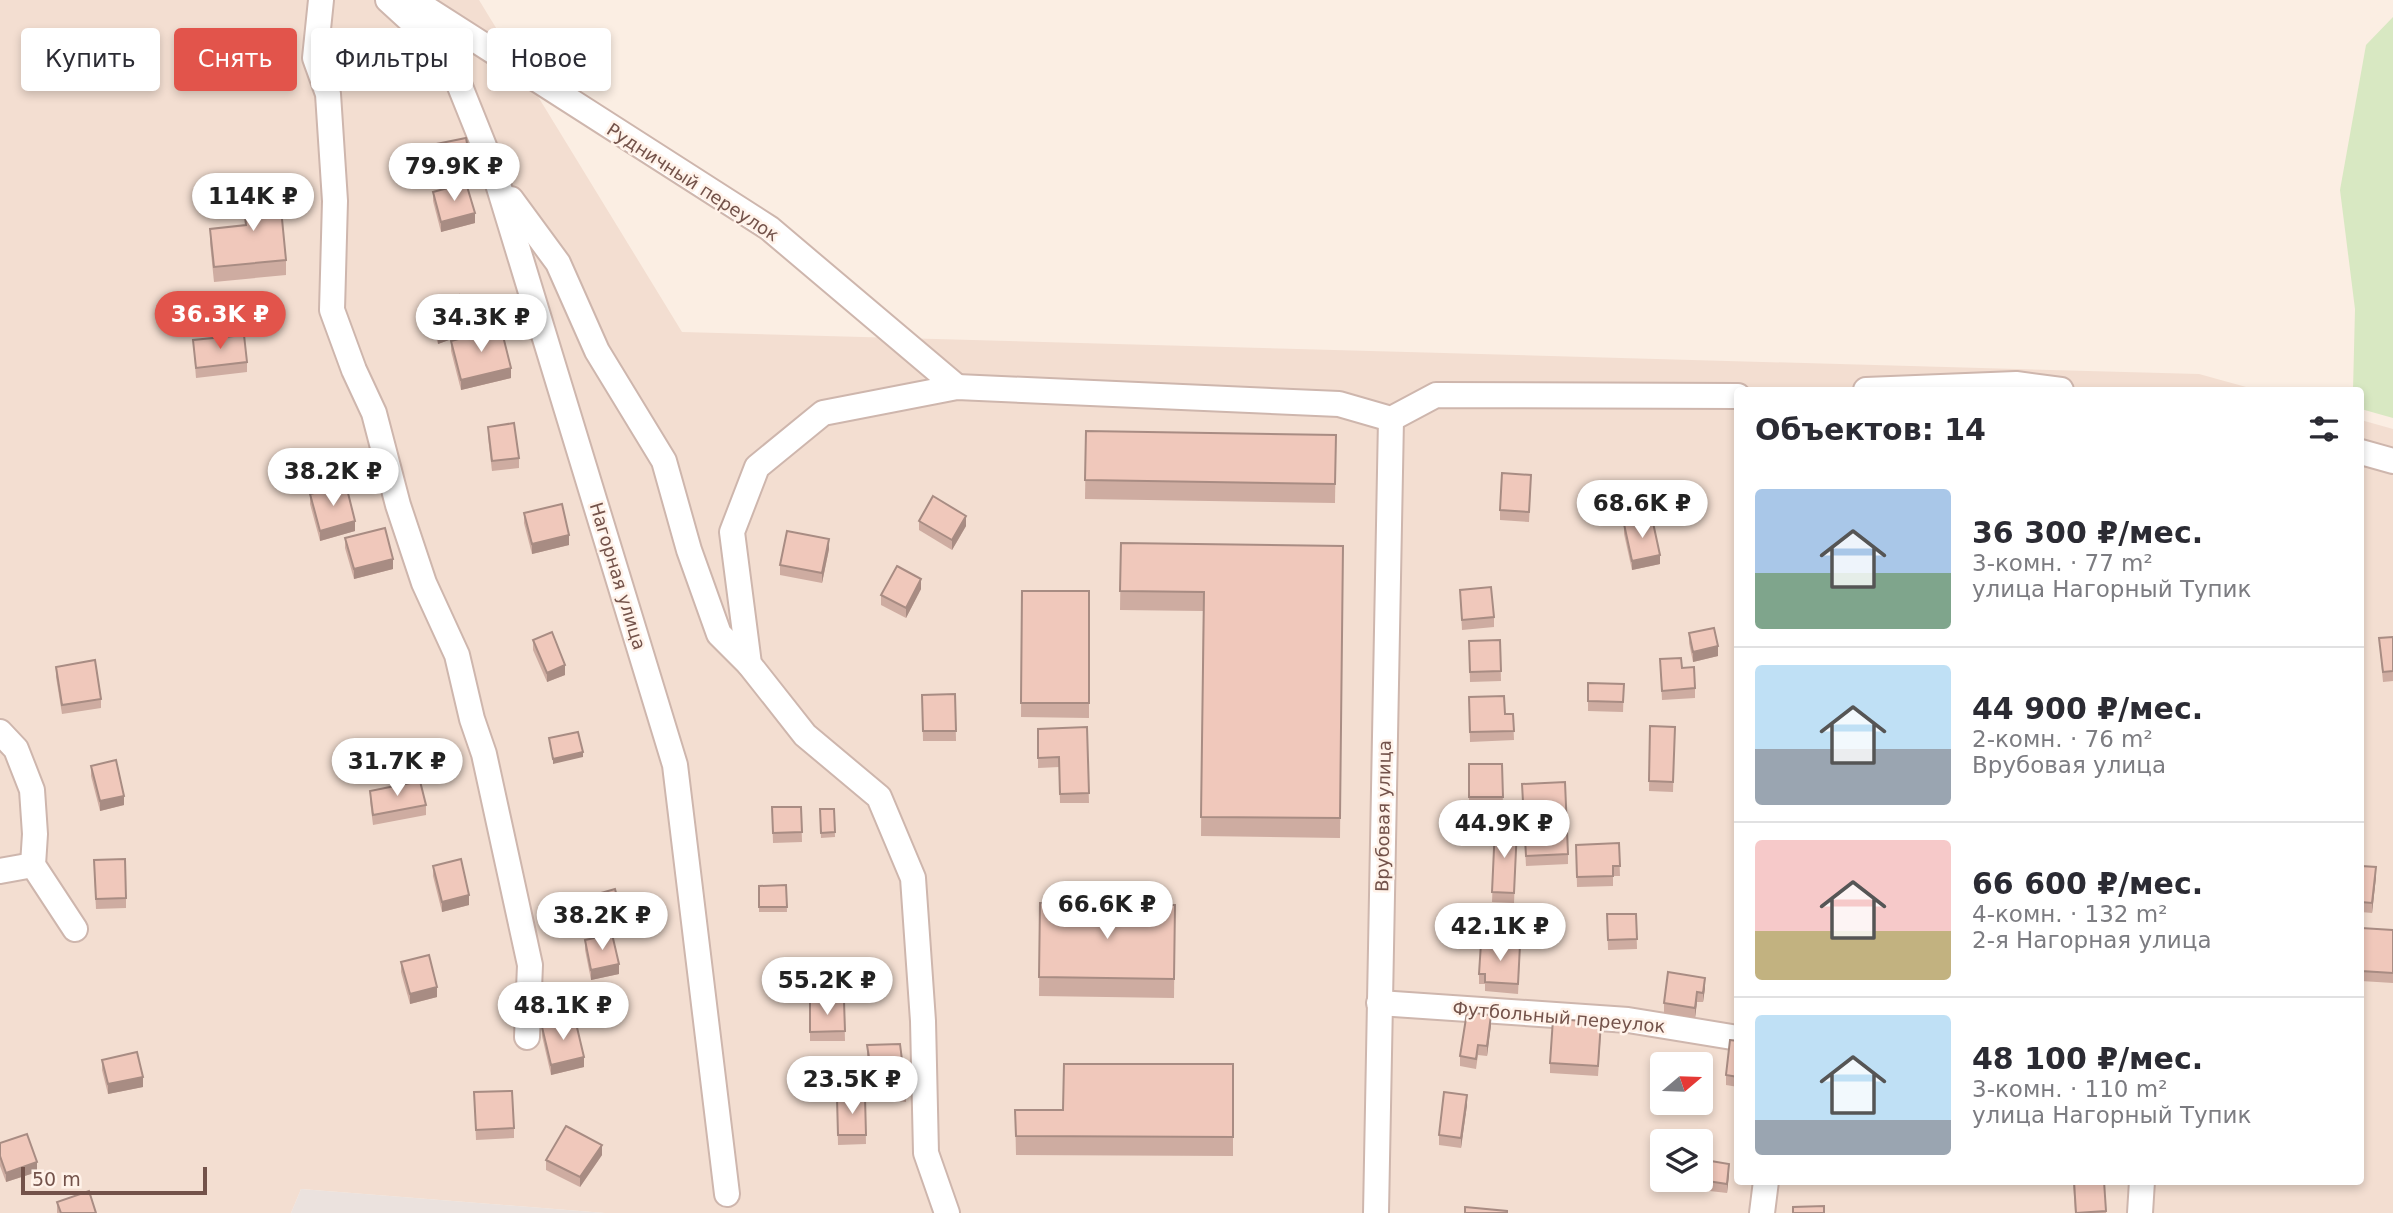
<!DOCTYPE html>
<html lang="ru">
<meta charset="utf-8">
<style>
:root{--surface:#fff;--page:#f7f7f7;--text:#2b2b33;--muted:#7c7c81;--line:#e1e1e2;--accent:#e2544b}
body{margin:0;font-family:"DejaVu Sans",sans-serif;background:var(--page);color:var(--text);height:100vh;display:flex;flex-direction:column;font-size:26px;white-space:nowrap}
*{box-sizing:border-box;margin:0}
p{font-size:23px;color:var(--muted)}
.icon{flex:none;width:38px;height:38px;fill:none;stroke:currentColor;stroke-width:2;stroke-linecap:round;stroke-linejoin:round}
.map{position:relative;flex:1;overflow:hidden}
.details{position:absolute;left:1734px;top:387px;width:630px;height:798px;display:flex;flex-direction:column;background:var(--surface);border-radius:7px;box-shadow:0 4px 10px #0003}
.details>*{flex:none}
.top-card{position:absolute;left:21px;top:28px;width:665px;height:63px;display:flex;gap:14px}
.needle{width:46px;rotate:71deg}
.tools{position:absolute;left:1650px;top:1052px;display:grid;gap:14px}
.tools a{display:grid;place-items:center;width:63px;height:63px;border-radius:7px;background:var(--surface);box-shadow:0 4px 10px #0003;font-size:35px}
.scale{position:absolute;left:21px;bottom:18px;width:186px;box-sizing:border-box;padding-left:7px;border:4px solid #73524a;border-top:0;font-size:19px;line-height:24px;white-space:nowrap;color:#73524a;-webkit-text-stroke:5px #fff2e9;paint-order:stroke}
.price{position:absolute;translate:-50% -60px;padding:0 16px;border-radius:24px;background:#fff;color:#222;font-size:23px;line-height:46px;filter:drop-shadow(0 2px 4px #0008)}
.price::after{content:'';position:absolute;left:50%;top:42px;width:21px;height:16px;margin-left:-10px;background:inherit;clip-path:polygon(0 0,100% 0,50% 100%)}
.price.selected{background:var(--accent);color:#fff}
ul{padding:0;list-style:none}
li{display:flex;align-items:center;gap:21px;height:175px;padding:0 21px}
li+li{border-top:2px solid var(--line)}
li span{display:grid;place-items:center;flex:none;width:196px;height:140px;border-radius:7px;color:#555}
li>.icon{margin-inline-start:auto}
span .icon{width:84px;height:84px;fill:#fffc;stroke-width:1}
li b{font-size:30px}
h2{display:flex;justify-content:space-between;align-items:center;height:84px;padding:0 21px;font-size:30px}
.chip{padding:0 24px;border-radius:7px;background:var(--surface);box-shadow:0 4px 10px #0003;font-size:24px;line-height:63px}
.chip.selected{background:var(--accent);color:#fff}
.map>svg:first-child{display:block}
.residential{fill:#f3ded1;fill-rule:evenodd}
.industrial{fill:#ebe2de}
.green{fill:#d8e8c2}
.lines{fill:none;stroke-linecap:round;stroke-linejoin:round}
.minor-casing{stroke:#ceb6ad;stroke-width:28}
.minor{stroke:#fff;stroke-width:24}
.wall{fill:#ceaca1}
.shaded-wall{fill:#a88c83}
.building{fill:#f0c8bb;stroke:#a88c83;stroke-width:2}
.labels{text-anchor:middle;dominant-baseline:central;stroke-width:5;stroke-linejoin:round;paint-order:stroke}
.street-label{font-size:18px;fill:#73524a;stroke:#fff2e9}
</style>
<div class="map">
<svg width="2393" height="1213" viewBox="0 0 2393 1213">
<rect width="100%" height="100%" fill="#fbeee3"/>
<path class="residential" d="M0 0H479L682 332 2199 374 2257 390H1738V1181H2361V420L2393 429V1213H605L301 1189 291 1213H0ZM1662 1064H1701V1102H1662ZM1662 1141H1701V1180H1662Z"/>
<path class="industrial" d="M301 1189 605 1213H291Z"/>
<path class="green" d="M2393 17V418L2361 409V390H2353L2355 309 2340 190 2366 45Z"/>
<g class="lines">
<g class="minor-casing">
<g id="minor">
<path d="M321 0 315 58 328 94 335 201 332 310 354 370 374 413 398 505 424 583 457 655 472 719 484 754 530 965 527 1037"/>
<path d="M388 0 447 54 494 171 675 765 727 1194"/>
<path d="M413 0 769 228 957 387"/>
<path d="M511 199 558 263 597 351 664 461 689 550 719 634 749 664"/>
<path d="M1866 390 2016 384 2061 390"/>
<path d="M2361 452 2393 461"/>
<path d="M0 732 16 749 32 790 35 834 33 865 75 929"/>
<path d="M0 871 33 865"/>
<path d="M1379 1003 1628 1020 1738 1038"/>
<path d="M947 1213 926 1153 923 1021 913 878 879 797 805 735 749 664 732 532 757 467 823 413 957 387 1339 404 1391 419 1436 395 1738 396"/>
<path d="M1376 1213 1391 419"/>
<path d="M1762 1213 1766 1181"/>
<path d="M2140 1213 2142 1181"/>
</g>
</g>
<use href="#minor" class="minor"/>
</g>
<g class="wall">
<path d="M436 144 472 169V179L442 184 436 154Z"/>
<path d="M243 192 286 260V275L214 282 210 243V229L245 225Z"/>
<path d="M433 192 475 223 441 232 433 201Z"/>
<path d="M429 305 468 333 438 344 429 315Z"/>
<path d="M193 340 247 362V372L196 378Z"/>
<path d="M451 341 511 378 461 390 451 351Z"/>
<path d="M488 427 519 458V468L492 471 488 437Z"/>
<path d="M1086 431 1336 435 1335 503 1085 499Z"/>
<path d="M1531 484 1529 522 1500 520V510Z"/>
<path d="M310 494 355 531 320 541 310 504Z"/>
<path d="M524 513 569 545 532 554 524 523Z"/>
<path d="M919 521 966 526 952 550 919 530Z"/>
<path d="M1624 524 1660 564 1632 570 1624 534Z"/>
<path d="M345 538 393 569 354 579 345 548Z"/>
<path d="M1121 543 1343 546 1340 838 1201 836 1203 611 1120 610Z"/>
<path d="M829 549 822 583 780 575V565Z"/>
<path d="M921 589 906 618 881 605V595Z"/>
<path d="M1460 590 1494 617V627L1462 630Z"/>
<path d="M1022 591H1089V718L1021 717Z"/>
<path d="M1689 633 1718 656 1693 662 1689 643Z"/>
<path d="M2393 637V681L2383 682 2379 638Z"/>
<path d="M533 640 565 675 547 682 533 650Z"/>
<path d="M1500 640 1501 681 1470 682 1469 641Z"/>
<path d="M1660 659 1682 668 1695 688V698L1662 700Z"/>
<path d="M56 667 101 699V708L62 714 56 677Z"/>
<path d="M1588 683 1624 684 1623 712 1588 711Z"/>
<path d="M955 694 956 741H923L922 695Z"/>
<path d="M1469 697 1505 714H1513L1514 740 1470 742Z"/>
<path d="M1650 726 1675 727 1673 792 1649 791Z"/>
<path d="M1087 727 1089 803H1060L1059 767 1038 768V729Z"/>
<path d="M386 745 415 768V773L390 777Z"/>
<path d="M1469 764H1502L1503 807H1469Z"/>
<path d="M91 766 124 805 100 811 91 776Z"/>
<path d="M370 791 426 805V815L373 825 370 801Z"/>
<path d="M1522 794 1568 854V864L1526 866Z"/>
<path d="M772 807H801L802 842 773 843Z"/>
<path d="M820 809H834L835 837 821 838Z"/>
<path d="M1495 827 1517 828 1514 903 1492 902Z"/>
<path d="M1619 843 1620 876H1613V886L1577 887 1576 845Z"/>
<path d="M433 866 469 905 442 912 433 876Z"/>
<path d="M2361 866 2376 877 2372 913 2361 912Z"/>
<path d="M94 870 126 898V908L96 909Z"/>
<path d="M786 885 787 912H759V886Z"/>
<path d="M594 895 621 917 600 922 594 900Z"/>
<path d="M1040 903 1175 905 1174 998 1039 996Z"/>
<path d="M1607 914H1636L1637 949 1608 950Z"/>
<path d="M2361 928 2393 930V983L2361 981Z"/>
<path d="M585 940 619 974 591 980 585 950Z"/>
<path d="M1520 955 1518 994 1485 991V984H1479V974Z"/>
<path d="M401 962 437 997 410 1004 401 972Z"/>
<path d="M1705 988 1703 1002H1697L1695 1018 1664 1013V1003Z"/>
<path d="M844 1001 845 1041H810V1002Z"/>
<path d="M1491 1025 1487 1056 1478 1055 1476 1069 1460 1066V1056Z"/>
<path d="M542 1027 584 1067 551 1075 542 1036Z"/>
<path d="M1601 1032 1598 1076 1550 1073V1063Z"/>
<path d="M1738 1041V1087L1726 1085V1075Z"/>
<path d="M867 1045 906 1092V1102L874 1098 867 1055Z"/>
<path d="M102 1060 143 1087 108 1094 102 1070Z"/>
<path d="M1233 1064V1156L1016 1155 1015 1110H1063Z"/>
<path d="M474 1092 514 1128V1138L476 1140Z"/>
<path d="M865 1097 866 1144 838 1145 837 1098Z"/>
<path d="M1467 1105 1461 1148 1439 1145V1135Z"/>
<path d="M0 1143 37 1172 6 1182 0 1166Z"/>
<path d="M602 1155 580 1187 546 1170V1160Z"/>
<path d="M1729 1173 1727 1193 1701 1190V1180Z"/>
<path d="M2073 1181H2104L2106 1213H2075Z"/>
<path d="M57 1202 96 1213H57Z"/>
</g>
<g class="shaded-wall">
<path d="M475 213V223L441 232V222Z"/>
<path d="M468 324V333L438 344V334Z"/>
<path d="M511 368V378L461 390V380Z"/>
<path d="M966 516V526L952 550V540Z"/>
<path d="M355 521V531L320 541V531Z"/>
<path d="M569 535V545L532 554V544Z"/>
<path d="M829 539V549L822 583V573Z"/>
<path d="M1660 555V564L1632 570V561Z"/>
<path d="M393 559V569L354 579V569Z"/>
<path d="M921 579V589L906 618V608Z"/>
<path d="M1718 646V656L1693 662V652Z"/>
<path d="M565 665V675L547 682V673Z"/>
<path d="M583 752V757L553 764V759Z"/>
<path d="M124 796V805L100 811V801Z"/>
<path d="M2376 867V877L2372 913V903Z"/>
<path d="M469 895V905L442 912V902Z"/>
<path d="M621 912V917L600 922V917Z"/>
<path d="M619 964V974L591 980V970Z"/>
<path d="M1705 978V988L1703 1002V993Z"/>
<path d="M437 987V997L410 1004V994Z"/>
<path d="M1697 992V1002L1695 1018V1008Z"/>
<path d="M1491 1015V1025L1487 1056V1046Z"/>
<path d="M584 1057V1067L551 1075V1065Z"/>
<path d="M143 1077V1087L108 1094V1084Z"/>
<path d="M1467 1095V1105L1461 1148V1138Z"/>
<path d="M602 1145V1155L580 1187V1177Z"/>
<path d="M37 1162V1172L6 1182V1173Z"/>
<path d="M1729 1164V1173L1727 1193V1184Z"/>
</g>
<g class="building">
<path d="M466 138 472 169 442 174 436 144Z"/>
<path d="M466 183 475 213 441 222 433 192Z"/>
<path d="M279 188 286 260 214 267 210 229 246 225 243 192Z"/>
<path d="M459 295 468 324 438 334 429 305Z"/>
<path d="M501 328 511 368 461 380 451 341Z"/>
<path d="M244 335 247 362 196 368 193 340Z"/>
<path d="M514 423 519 458 492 461 488 427Z"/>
<path d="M1086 431 1336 435 1335 484 1085 480Z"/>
<path d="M1502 473 1531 475 1529 512 1500 510Z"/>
<path d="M346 485 355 521 320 531 310 494Z"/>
<path d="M933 496 966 516 952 540 919 521Z"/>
<path d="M562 504 569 535 532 544 524 513Z"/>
<path d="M1652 518 1660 555 1632 561 1624 524Z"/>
<path d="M385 528 393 559 354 569 345 538Z"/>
<path d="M787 531 829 539 822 573 780 565Z"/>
<path d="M1121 543 1343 546 1340 818 1201 817 1204 592 1120 591Z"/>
<path d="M897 566 921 579 906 608 881 595Z"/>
<path d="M1491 587 1494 617 1462 620 1460 590Z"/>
<path d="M1022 591H1089V703H1021Z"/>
<path d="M1714 628 1718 646 1693 652 1689 633Z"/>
<path d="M552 632 565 665 547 673 533 640Z"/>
<path d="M2393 637V671L2383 672 2379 638Z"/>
<path d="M1500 640 1501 671 1470 672 1469 641Z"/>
<path d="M1681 658 1682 668 1694 667 1695 688 1662 691 1660 659Z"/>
<path d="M95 660 101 699 62 705 56 667Z"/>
<path d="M1588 683 1624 684 1623 702 1588 701Z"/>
<path d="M955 694 956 731H923L922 695Z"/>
<path d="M1504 696 1505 714H1513L1514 731 1470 732 1469 697Z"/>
<path d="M1650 726 1675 727 1673 782 1649 781Z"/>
<path d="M1087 727 1089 793 1060 794 1059 757 1038 758V729Z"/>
<path d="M578 732 583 752 553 759 549 738Z"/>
<path d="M410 741 415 768 390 772 386 745Z"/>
<path d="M116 760 124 796 100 801 91 766Z"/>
<path d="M1469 764H1502L1503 797H1469Z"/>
<path d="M420 781 426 805 373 815 370 791Z"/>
<path d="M1565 782 1568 854 1526 856 1522 784Z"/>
<path d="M772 807H801L802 832 773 833Z"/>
<path d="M820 809H834L835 832 821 833Z"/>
<path d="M1495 827 1517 828 1514 893 1492 892Z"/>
<path d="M1619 843 1620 866H1613V876L1577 877 1576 845Z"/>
<path d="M125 859 126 898 96 899 94 860Z"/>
<path d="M461 859 469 895 442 902 433 866Z"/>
<path d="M2361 866 2376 867 2372 903 2361 902Z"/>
<path d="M786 885 787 907H759V886Z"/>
<path d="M615 889 621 912 600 917 594 895Z"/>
<path d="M1040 903 1175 905 1174 979 1039 977Z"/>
<path d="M1607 914H1636L1637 939 1608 940Z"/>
<path d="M2361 928 2393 930V973L2361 971Z"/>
<path d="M612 934 619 964 591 970 585 940Z"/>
<path d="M1481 943 1520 945 1518 984 1485 982V974H1479Z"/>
<path d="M429 955 437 987 410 994 401 962Z"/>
<path d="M1668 972 1705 978 1703 993 1697 992 1695 1008 1664 1003Z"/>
<path d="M844 1001 845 1031 810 1032V1002Z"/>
<path d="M1467 1012 1491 1015 1487 1046 1478 1045 1476 1059 1460 1056Z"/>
<path d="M575 1019 584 1057 551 1065 542 1027Z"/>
<path d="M1553 1019 1601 1022 1598 1066 1550 1063Z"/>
<path d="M1730 1040 1738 1041V1077L1726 1075Z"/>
<path d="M900 1044 906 1092 874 1089 867 1045Z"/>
<path d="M137 1052 143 1077 108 1084 102 1060Z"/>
<path d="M1064 1064H1233V1137L1016 1136 1015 1110H1063Z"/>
<path d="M512 1091 514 1128 476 1130 474 1092Z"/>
<path d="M1444 1092 1467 1095 1461 1138 1439 1135Z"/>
<path d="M865 1097 866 1135H838L837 1098Z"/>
<path d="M566 1126 602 1145 580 1177 546 1160Z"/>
<path d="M27 1134 37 1162 6 1173 0 1156V1143Z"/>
<path d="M1705 1160 1729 1164 1727 1184 1701 1180Z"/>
<path d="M2074 1181H2104L2106 1211 2076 1213Z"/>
<path d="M89 1191 96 1213H61L57 1202Z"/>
<path d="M1824 1206V1213H1793V1207Z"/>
<path d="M1465 1207 1507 1211V1213H1465Z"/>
</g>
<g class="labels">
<g class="street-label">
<text transform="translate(693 182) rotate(33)">Рудничный переулок</text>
<text transform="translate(618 576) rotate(73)">Нагорная улица</text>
<text transform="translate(1383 816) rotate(-89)">Врубовая улица</text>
<text transform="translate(1559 1017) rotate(5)">Футбольный переулок</text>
</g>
</g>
</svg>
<div class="tools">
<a><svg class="needle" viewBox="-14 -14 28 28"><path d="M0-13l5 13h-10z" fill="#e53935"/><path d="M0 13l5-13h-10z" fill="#7c7c81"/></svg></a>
<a><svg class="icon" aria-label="layers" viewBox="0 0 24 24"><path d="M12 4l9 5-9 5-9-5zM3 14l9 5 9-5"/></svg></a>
</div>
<div class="scale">50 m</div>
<b class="price" style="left:454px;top:203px">79.9K ₽</b>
<b class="price" style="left:253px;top:233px">114K ₽</b>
<b class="price selected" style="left:220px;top:351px">36.3K ₽</b>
<b class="price" style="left:481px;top:354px">34.3K ₽</b>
<b class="price" style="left:333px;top:508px">38.2K ₽</b>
<b class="price" style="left:1642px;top:540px">68.6K ₽</b>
<b class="price" style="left:397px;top:798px">31.7K ₽</b>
<b class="price" style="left:1504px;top:860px">44.9K ₽</b>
<b class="price" style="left:1107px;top:941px">66.6K ₽</b>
<b class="price" style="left:602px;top:952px">38.2K ₽</b>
<b class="price" style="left:1500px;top:963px">42.1K ₽</b>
<b class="price" style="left:827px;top:1017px">55.2K ₽</b>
<b class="price" style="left:563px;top:1042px">48.1K ₽</b>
<b class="price" style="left:852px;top:1116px">23.5K ₽</b>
<div class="top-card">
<a class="chip">Купить</a>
<a class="chip selected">Снять</a>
<a class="chip">Фильтры</a>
<a class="chip">Новое</a>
</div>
<section class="details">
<h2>Объектов: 14<svg class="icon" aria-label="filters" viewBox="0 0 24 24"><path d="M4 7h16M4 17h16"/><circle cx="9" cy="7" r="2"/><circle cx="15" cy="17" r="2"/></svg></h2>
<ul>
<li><span style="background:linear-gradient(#a9c7e8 60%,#7fa58c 0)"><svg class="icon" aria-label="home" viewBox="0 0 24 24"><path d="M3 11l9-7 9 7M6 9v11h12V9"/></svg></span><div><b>36 300 ₽/мес.</b><p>3-комн. · 77 m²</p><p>улица Нагорный Тупик</p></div></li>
<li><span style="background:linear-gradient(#bfe0f5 60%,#9aa5b1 0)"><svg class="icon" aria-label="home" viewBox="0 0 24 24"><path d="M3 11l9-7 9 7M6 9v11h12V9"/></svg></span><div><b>44 900 ₽/мес.</b><p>2-комн. · 76 m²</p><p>Врубовая улица</p></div></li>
<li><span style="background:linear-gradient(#f6c9c9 65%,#c2b280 0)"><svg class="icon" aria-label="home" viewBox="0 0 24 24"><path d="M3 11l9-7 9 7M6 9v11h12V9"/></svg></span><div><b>66 600 ₽/мес.</b><p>4-комн. · 132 m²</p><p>2-я Нагорная улица</p></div></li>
<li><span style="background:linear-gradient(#bfe0f5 75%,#9aa5b1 0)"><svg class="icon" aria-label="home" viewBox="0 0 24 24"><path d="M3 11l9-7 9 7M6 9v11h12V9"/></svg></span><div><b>48 100 ₽/мес.</b><p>3-комн. · 110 m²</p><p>улица Нагорный Тупик</p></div></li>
</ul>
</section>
</div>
